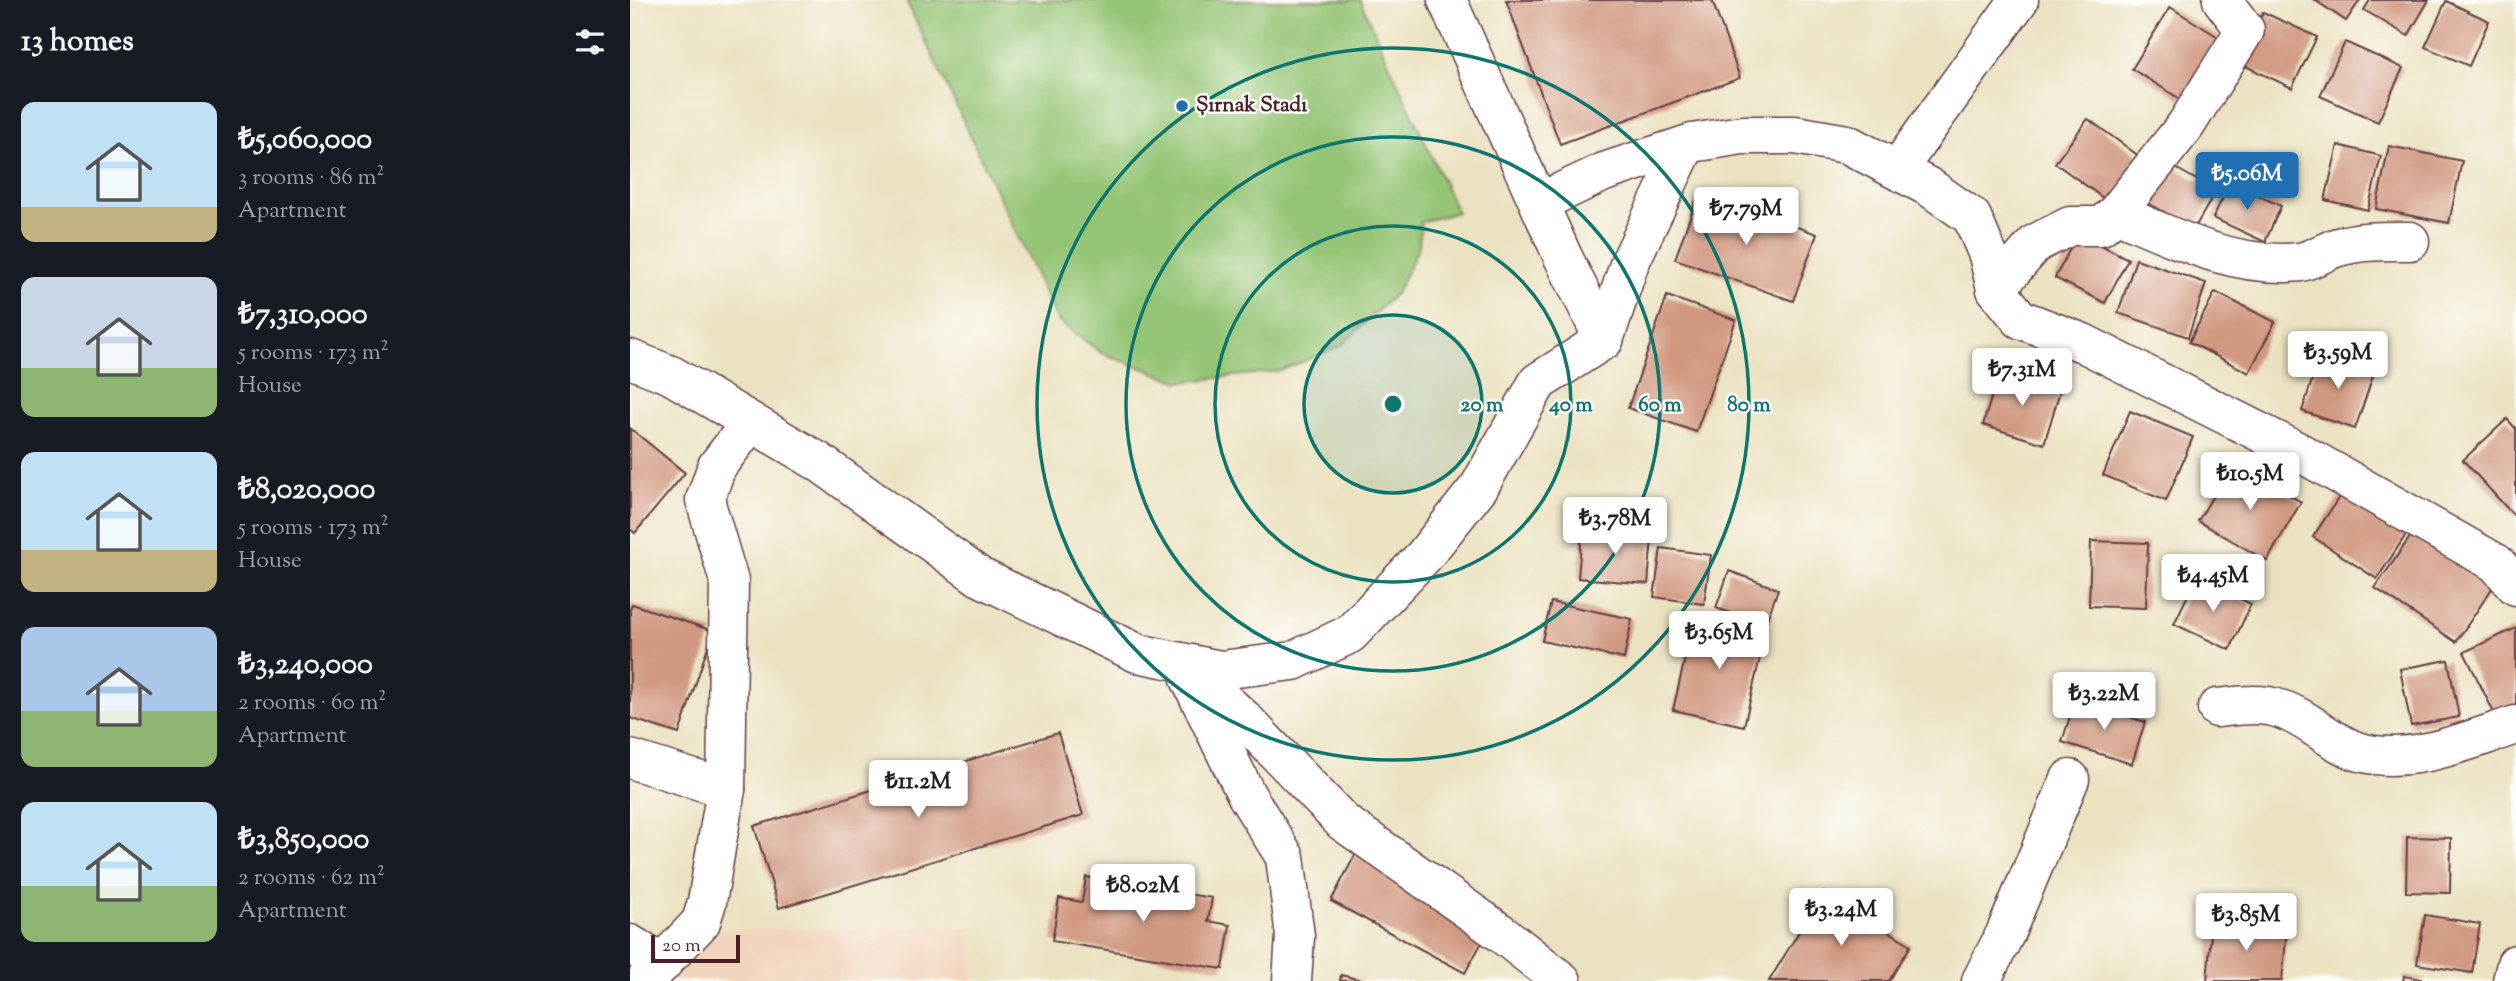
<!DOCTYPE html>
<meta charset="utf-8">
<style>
:root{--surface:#171b24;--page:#242831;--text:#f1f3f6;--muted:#9ea1a6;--accent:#1f6fb2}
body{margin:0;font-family:"Sorts Mill Goudy",serif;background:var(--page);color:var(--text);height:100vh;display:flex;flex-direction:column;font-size:26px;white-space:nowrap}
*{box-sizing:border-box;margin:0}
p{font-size:23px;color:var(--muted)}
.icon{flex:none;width:38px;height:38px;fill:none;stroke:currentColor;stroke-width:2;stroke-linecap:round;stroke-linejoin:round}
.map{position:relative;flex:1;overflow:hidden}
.side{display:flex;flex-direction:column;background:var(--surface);width:630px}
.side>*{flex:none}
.scale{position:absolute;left:21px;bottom:18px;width:89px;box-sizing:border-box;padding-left:7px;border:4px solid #4a1f2b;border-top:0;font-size:19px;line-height:24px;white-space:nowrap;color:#4a1f2b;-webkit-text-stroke:5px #fdfcf7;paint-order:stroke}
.price{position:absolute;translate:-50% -60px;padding:0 16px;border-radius:7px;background:#fff;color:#222;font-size:23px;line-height:46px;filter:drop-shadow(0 2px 4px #0008)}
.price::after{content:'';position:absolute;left:50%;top:42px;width:21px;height:16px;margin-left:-10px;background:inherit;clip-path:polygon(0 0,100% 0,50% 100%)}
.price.on{background:var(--accent);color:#fff}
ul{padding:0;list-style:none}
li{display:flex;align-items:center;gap:21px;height:175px;padding:0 21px}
li span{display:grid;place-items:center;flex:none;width:196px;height:140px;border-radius:14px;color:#555}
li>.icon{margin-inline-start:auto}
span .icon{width:84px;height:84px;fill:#fffc;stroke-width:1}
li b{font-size:30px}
h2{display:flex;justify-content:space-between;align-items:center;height:84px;padding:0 21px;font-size:30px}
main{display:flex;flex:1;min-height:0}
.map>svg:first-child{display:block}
.built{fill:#f2d5bd}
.green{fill:#94c474;stroke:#6f7250;stroke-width:2}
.building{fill:#d09880}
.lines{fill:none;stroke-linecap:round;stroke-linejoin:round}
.minor-casing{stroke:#623c42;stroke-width:41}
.minor{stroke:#fff;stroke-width:38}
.ring{fill:none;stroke:#0f766e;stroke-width:3.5}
.poi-dot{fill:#1f6fb2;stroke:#fdfcf7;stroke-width:2.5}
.labels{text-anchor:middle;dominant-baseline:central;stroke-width:5;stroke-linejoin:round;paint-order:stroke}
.poi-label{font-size:21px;font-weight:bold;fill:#4a1f2b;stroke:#fdfcf7;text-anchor:start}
.centre{fill:#0f766e;stroke:#fdfcf7;stroke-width:3.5}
.ring-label{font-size:21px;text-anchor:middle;font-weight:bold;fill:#0f766e;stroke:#fdfcf7;stroke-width:5;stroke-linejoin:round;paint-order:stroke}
</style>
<main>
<section class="side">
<h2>13 homes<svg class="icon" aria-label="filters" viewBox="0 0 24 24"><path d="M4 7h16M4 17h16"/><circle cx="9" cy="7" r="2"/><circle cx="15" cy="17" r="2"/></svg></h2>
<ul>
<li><span style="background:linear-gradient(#bfe0f5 75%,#c2b280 0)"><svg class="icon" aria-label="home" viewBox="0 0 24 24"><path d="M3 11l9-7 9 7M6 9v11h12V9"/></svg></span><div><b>₺5,060,000</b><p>3 rooms · 86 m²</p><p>Apartment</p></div></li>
<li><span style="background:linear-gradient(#c9d6e8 65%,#8fb573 0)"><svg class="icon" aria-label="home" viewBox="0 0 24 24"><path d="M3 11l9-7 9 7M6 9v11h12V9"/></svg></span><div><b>₺7,310,000</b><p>5 rooms · 173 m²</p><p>House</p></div></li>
<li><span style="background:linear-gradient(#bfe0f5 70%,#c2b280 0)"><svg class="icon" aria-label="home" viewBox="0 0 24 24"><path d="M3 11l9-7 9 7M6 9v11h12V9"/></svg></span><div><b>₺8,020,000</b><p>5 rooms · 173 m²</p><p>House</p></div></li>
<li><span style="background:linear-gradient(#a9c7e8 60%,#8fb573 0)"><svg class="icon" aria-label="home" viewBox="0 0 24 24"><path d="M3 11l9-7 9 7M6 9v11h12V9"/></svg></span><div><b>₺3,240,000</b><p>2 rooms · 60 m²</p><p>Apartment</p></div></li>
<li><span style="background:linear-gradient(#bfe0f5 60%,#8fb573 0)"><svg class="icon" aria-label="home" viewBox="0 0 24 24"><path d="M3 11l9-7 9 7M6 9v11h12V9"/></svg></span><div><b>₺3,850,000</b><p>2 rooms · 62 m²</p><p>Apartment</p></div></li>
</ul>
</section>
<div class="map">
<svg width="1886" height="981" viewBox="0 0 1886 981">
<rect width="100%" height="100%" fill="#fdfcf7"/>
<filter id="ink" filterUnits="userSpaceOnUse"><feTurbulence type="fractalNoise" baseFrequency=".0143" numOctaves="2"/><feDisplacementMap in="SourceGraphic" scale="14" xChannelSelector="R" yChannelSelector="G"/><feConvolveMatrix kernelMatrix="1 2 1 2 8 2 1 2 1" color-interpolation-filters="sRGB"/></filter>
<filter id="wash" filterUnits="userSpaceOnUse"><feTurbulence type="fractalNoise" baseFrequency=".00686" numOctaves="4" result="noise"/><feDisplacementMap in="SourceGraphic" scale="28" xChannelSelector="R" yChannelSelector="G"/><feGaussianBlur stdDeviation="1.57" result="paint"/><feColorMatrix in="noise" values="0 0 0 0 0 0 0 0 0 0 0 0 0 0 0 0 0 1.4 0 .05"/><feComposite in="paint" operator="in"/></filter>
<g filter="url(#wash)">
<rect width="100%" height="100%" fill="#ebe2c1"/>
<path class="built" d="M340 928 343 981H40L91 930Z"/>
<path class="green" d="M276 0H730L827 212 791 222 789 246 767 292 711 346 650 371 550 382 472 353 428 321Z"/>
<g id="blocks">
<g class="building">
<path d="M876 0H1082L1110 78 930 144Z"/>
<path d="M1685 0H1730L1716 21Z"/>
<path d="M1740 0H1799L1778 36 1734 10Z"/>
<path d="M1816 1 1859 21 1839 66 1795 47Z"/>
<path d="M1540 7 1590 38 1552 100 1502 69Z"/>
<path d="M1633 12 1687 37 1662 88 1609 63Z"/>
<path d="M1715 42 1773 68 1748 122 1690 96Z"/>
<path d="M1458 119 1513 159 1480 203 1425 163Z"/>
<path d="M1708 145 1751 156 1738 210 1695 200Z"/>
<path d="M1759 146 1832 161 1819 223 1746 209Z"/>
<path d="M1535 162 1586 191 1564 229 1513 200Z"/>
<path d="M1600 182 1651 206 1635 242 1583 218Z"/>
<path d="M1069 192 1187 234 1163 301 1045 259Z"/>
<path d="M1448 233 1498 259 1475 303 1425 278Z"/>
<path d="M1506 259 1576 283 1558 337 1488 313Z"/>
<path d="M1585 292 1645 322 1619 373 1559 342Z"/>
<path d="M1037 296 1106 320 1066 432 998 408Z"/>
<path d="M1691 353 1745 370 1725 429 1672 411Z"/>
<path d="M1369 372 1430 391 1414 444 1353 425Z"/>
<path d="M1500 411 1563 437 1536 501 1473 475Z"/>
<path d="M1877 419 1886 429V518L1833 460Z"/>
<path d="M0 428 55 473 5 533 0 529Z"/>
<path d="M1603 462 1671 502 1637 561 1568 521Z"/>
<path d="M1715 488 1779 530 1747 579 1683 537Z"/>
<path d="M1787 527 1867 581 1826 642 1745 588Z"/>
<path d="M952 531 1022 537 1018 584 948 578Z"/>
<path d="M1461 541 1518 543 1516 608 1459 606Z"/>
<path d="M1031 548 1081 555 1074 604 1024 597Z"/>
<path d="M1099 571 1148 589 1135 625 1086 608Z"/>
<path d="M1566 578 1621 604 1600 650 1544 624Z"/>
<path d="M921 602 1002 619 994 659 912 641Z"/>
<path d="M2 604 83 631 49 734 0 718V610Z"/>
<path d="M1065 615 1136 632 1114 726 1043 710Z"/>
<path d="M1886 628V712L1868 721 1834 652Z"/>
<path d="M1818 660 1829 717 1781 726 1770 669Z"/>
<path d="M1445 700 1515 722 1502 764 1432 742Z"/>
<path d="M428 733 453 815 149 908 124 826Z"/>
<path d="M1777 837 1821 838 1820 893 1776 892Z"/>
<path d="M726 853 861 926 835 973 701 901Z"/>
<path d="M456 877 582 898 578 921 600 925 593 969 422 941 429 898 452 902Z"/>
<path d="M1193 892 1281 945 1259 981H1139Z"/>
<path d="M1795 915 1850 924 1842 973 1787 964Z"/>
<path d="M1582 922 1657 929 1652 981H1577Z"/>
<path d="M711 975 731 980V981H710Z"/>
<path d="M1774 976 1796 980V981H1773Z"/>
</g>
</g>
</g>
<g filter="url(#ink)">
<use href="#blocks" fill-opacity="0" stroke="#623c42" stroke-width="2"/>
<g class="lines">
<g class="minor-casing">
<g id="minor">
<path d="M1267 170 1389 0"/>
<path d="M910 202 974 172 1062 143 1112 135H1165L1217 144 1299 187 1342 217 1358 255 1366 289 1390 319 1453 343 1671 453 1866 563 1886 586"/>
<path d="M1486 213C1545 238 1604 269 1670 262 1682 260 1694 252 1705 248 1729 240 1755 241 1780 241"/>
<path d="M1366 289 1406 243 1440 226H1471L1486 213 1556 125 1615 30 1592 0"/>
<path d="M974 340 1000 262 1055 147"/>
<path d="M0 359 41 375 189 462 350 577 507 653 591 670 663 661 720 634 794 556 849 487 908 382 974 340 933 257 817 0"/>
<path d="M551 662 612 717 713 822 871 933 932 981"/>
<path d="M560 679 617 796 655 857 665 936 662 981"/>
<path d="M1587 708C1607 706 1630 702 1650 709 1679 718 1702 744 1730 752 1781 766 1838 740 1886 725"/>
<path d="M0 759 96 789"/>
<path d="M0 944 32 964"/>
<path d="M15 981 71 922 77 902 96 789 99 581 75 500 87 466 121 422"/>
<path d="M1351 981 1375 934 1440 779"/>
<path d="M1882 981 1886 964"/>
</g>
</g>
<use href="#minor" class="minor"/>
</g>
</g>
<circle cx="763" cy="404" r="89" fill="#0f766e" fill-opacity=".12"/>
<g class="ring">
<circle cx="763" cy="404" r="89"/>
<circle cx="763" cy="404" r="178"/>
<circle cx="763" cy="404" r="267"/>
<circle cx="763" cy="404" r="356"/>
</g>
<circle class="poi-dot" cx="552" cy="106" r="7"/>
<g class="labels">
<g class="poi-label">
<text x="566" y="106">Şırnak Stadı</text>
</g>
</g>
<circle cx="763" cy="404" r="10" class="centre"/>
<g class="ring-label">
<text x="852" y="411">20 m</text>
<text x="941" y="411">40 m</text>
<text x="1030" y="411">60 m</text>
<text x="1119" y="411">80 m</text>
</g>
</svg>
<div class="scale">20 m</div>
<b class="price on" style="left:1617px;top:212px">₺5.06M</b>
<b class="price" style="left:1116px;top:247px">₺7.79M</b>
<b class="price" style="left:1708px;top:391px">₺3.59M</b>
<b class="price" style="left:1392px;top:408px">₺7.31M</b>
<b class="price" style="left:1620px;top:512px">₺10.5M</b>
<b class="price" style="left:985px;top:557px">₺3.78M</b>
<b class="price" style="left:1583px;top:614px">₺4.45M</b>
<b class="price" style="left:1089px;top:671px">₺3.65M</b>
<b class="price" style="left:1474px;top:732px">₺3.22M</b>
<b class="price" style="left:288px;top:820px">₺11.2M</b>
<b class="price" style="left:513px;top:924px">₺8.02M</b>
<b class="price" style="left:1211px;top:948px">₺3.24M</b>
<b class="price" style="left:1616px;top:953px">₺3.85M</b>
</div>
</main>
